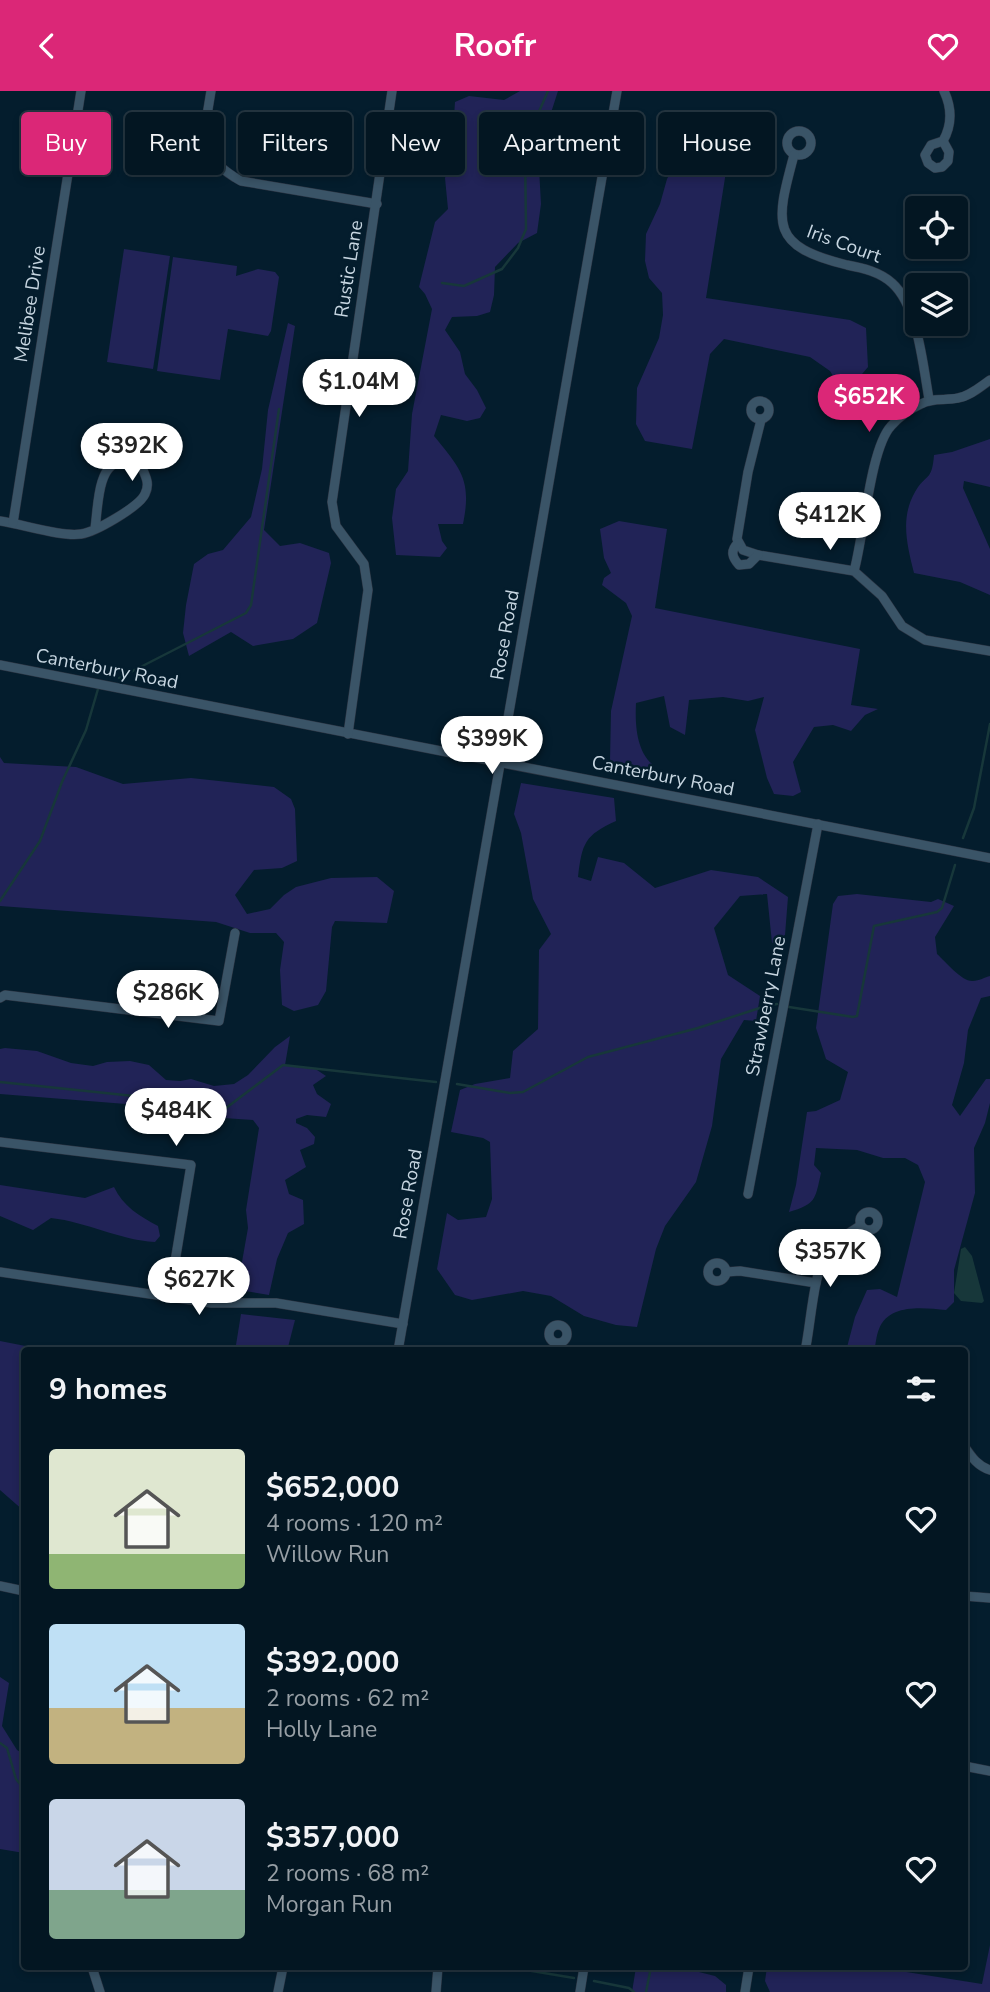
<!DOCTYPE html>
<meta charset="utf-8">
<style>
:root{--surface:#031622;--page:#11232f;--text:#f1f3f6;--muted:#979fa5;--line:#243540;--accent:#db2777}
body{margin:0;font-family:"Nunito Sans",sans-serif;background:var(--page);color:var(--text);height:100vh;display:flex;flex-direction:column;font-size:26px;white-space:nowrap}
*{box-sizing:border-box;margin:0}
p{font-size:23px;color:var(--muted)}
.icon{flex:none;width:38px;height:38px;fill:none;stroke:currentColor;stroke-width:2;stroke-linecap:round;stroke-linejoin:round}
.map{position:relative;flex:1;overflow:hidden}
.details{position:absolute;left:21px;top:1256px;width:947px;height:623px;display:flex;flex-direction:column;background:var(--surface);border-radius:7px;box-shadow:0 4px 10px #0003,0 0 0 2px var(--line)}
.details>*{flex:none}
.banner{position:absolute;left:21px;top:21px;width:948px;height:63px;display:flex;gap:14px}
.buttons{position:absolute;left:905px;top:105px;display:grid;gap:14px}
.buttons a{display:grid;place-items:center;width:63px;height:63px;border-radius:7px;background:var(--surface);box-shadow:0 4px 10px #0003,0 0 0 2px var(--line);font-size:35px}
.price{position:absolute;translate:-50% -60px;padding:0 16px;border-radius:24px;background:#fff;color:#222;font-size:23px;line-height:46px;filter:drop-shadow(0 2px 4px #0008)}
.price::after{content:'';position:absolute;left:50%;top:42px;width:21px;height:16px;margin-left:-10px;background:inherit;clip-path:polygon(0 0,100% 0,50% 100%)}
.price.on{background:var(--accent);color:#fff}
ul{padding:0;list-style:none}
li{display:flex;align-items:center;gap:21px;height:175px;padding:0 28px}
li span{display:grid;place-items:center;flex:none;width:196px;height:140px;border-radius:7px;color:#555}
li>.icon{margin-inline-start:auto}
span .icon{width:84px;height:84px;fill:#fffc;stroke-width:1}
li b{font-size:30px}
h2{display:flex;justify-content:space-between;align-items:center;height:84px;padding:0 28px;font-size:30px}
.chip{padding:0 24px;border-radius:7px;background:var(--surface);box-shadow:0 4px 10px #0003,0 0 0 2px var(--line);font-size:24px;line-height:63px}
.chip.on{background:var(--accent);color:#fff}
header{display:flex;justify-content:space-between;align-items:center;height:91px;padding:0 28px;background:var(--accent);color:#fff;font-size:32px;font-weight:700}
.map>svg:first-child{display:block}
.green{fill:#212357}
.water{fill:#17373a}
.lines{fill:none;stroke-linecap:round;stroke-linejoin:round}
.stream{stroke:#17373a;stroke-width:2.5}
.minor-casing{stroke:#2c3442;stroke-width:10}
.minor{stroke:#3a5467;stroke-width:9}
.labels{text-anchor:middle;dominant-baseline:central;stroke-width:5;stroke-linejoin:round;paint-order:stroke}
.street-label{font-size:19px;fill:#c7d6e1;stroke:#041d2d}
</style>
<header><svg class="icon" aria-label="back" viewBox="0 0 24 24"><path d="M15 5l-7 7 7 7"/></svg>Roofr<svg class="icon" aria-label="heart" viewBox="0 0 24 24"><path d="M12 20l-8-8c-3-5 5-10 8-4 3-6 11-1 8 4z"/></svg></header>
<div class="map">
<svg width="990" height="1901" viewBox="0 0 990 1901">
<rect width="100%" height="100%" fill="#041d2d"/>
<g class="green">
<path d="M520 0H558L549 28 539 77 541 113 537 142 518 152 495 176 494 204 490 221 477 225 452 226 445 239 460 261 465 283 477 299 486 317 480 327 467 330 441 324 434 345C461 378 472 389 463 433H438L442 450 447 457 440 466 396 464 392 427 396 398 408 380 412 323 432 218 425 203 419 196 435 131 448 118 445 87 451 70 455 11 469 5 504 9Z"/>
<path d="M707 45H723L731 49 706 207 850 229 866 237 868 276 857 289 841 298 830 280 810 266 724 248 710 263 692 358 645 350 636 333 637 297 659 247 663 224 662 202 649 187 645 170 646 143 660 113 667 88 683 59Z"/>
<path d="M124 158 170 165 153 278 107 271Z"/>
<path d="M173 166 237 175 236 185 258 178 275 181 279 186 271 240 268 245 228 238 220 289 157 280Z"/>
<path d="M288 232 295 235 264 439 280 455 300 452 329 462 331 472 317 532 293 548 253 555 231 541 189 565 183 542 186 514 194 473 208 463 223 459 251 426 262 378 268 319Z"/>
<path d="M990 348V396L964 390 963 397 990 458V504L960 491 914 482C907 454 900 427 915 401 926 382 932 391 934 364L952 361Z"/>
<path d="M619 430 667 438 655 517 860 558 851 614 878 618 865 624 851 640 833 634 814 636 793 671 801 701 793 705 774 703 767 687 755 639 764 606 748 610 723 606 689 609 685 644 670 636 664 605 636 612C635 632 636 659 652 673L651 685 631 681 610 670 611 620 632 525 626 512 602 494 604 487 611 482 604 467 600 438Z"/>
<path d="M0 666 4 672 76 676 123 693 191 687 274 696 291 708 295 718 297 770 282 777 254 779 235 804 247 823 270 818 284 804 296 796 331 787 377 786 394 800 387 832 335 830 332 836 326 900 318 914 294 920 282 914 280 879 284 851 276 842H250L216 831 0 815Z"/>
<path d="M521 692 614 707 616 730C585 744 582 752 578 786L591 790 598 766 624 772 655 797 711 779 758 786 788 806 785 844 772 852 767 803 740 805 714 837 728 884 760 905 756 930 744 929 721 968 712 1035 696 1091 665 1135 656 1158 637 1236 616 1234 584 1225 551 1205 523 1200 472 1209 455 1204 437 1178 447 1122 458 1129 486 1126 492 1108 490 1051 483 1047 451 1041 460 999 475 993 510 987 513 960 538 938 539 859 551 843 533 808 521 742 514 723Z"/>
<path d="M857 803 931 811 938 808 954 815 935 846 937 863C946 871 962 891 973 890 979 890 985 886 990 885V905L981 907 968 939 964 972 952 1014 960 1025 986 988H990V1012L985 1032 974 1057 975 1102 954 1179V1211L946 1219C924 1217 889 1212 879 1238 876 1245 876 1253 874 1260H846L855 1226 867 1199 880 1198 897 1206 925 1091 918 1074 905 1067H883L857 1059 816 1057 814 1074 821 1082C815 1109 816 1113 789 1121L796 1094 807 1021 816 1020 840 1009 848 981 826 968 816 937 833 813 838 805Z"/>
<path d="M290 945 285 974 314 977 326 985 313 994 317 1003 331 1013 326 1026 307 1024 296 1028V1032L307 1037 315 1046 314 1053 300 1059 306 1076 285 1089 289 1103 303 1109 304 1133 288 1142 277 1168 269 1204 245 1200 246 1193 240 1182 248 1137 246 1119 259 1037 253 1029 194 1025 126 1013 0 1003V958L5 957 37 960 71 972 93 975 107 971 130 970 149 974 166 989 180 990 191 988 214 995 234 993 248 984 275 956Z"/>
<path d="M0 1094 85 1107 114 1096C123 1115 139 1125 158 1135L160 1145 155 1151C119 1149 87 1131 51 1127L33 1139 0 1125Z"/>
<path d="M241 1223 295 1229 287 1260H235Z"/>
<path d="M0 1250 51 1260H24V1420L0 1399Z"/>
<path d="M0 1586 9 1592 2 1635 17 1659 24 1663V1762L0 1758Z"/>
<path d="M990 1854V1901H770L765 1890 767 1876H875L982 1893Z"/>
<path d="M636 1876H694L695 1880 715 1885 726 1894V1901H632Z"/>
</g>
<path class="water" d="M965 1156 972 1165 984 1210 982 1212 961 1210 954 1202 961 1158Z"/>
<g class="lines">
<g class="stream">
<path d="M442 192 464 195 502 178 518 157 526 138 525 60 531 39 548 0"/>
<path d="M119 587 246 522 251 514 279 318"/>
<path d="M963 747 974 717 990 633"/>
<path d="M0 810 40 750 62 691 86 639 98 598"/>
<path d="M789 916 853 926 857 925 874 835 937 821 942 817 955 774"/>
<path d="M0 991 191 1011 226 1017 283 974 436 991"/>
<path d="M457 993 510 1002 523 1001 588 966 698 937 766 915 777 913"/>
<path d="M0 1652 7 1657 16 1688 24 1698"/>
<path d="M514 1877 574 1887"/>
<path d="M594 1890 629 1897 634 1901"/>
<path d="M646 1901 651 1876"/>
</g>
<g class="minor-casing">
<g id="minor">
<path d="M211 0C204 44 196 65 241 90L377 113"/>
<circle cx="799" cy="52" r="12"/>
<path d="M943 50 949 61 948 70 942 76 935 77 928 72 925 64 931 54 943 50C952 34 952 17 944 0"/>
<path d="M794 64C775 134 770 155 847 174 863 177 880 181 892 192 918 215 923 275 929 308"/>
<circle cx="760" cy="319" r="9"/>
<path d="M761 329 748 381 737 448 743 459 758 464 854 480 882 505 902 535 925 549 990 560"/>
<path d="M0 430C22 433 61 446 81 443 95 441 139 416 145 403 150 393 146 386 142 377 135 375 127 370 120 371 97 374 98 419 95 437"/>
<path d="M13 432 81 0"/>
<path d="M738 452C730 460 732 466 739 474L749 473 758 464"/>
<path d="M854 480C864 445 870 358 891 335 899 326 910 318 921 313 933 306 945 310 958 307 970 305 980 296 990 289"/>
<path d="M0 574 990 767"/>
<path d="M348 643 368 499 364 473 336 435 332 411 392 0"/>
<path d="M0 907 5 904 219 930 235 842"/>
<path d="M0 1051 191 1074 169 1207"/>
<path d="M748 1103 818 733"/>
<circle cx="869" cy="1130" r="9"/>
<circle cx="717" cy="1181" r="9"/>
<path d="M0 1181 211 1212H276L403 1233"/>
<path d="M726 1181 740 1180 816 1192"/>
<circle cx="558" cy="1243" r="9"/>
<path d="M398 1260 617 0"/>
<path d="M805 1260C811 1234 813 1178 829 1158 838 1148 849 1142 860 1135"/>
<path d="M964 1355C971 1365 977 1375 990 1379"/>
<path d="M0 1495 24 1500"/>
<path d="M964 1505 990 1507"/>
<path d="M964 1675 990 1680"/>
<path d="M92 1876 100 1901"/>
<path d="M278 1901 283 1876"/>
<path d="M436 1901 438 1876"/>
<path d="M580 1901 584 1876"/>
<path d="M745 1901 749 1876"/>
</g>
</g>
<use href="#minor" class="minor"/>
</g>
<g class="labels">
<g class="street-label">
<text transform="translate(844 153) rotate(20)">Iris Court</text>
<text transform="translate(349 178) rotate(-81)">Rustic Lane</text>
<text transform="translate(30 213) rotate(-81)">Melibee Drive</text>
<text transform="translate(505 544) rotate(-80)">Rose Road</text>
<text transform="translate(107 578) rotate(11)">Canterbury Road</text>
<text transform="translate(663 685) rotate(11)">Canterbury Road</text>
<text transform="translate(766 915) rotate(-79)">Strawberry Lane</text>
<text transform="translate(408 1103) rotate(-80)">Rose Road</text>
</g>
</g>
</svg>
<div class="buttons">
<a><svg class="icon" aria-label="locate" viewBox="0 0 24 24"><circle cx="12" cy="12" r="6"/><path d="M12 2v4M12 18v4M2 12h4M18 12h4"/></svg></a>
<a><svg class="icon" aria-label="layers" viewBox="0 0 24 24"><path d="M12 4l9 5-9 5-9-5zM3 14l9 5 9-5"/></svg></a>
</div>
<b class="price" style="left:359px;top:328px">$1.04M</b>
<b class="price on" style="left:869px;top:343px">$652K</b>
<b class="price" style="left:132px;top:392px">$392K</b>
<b class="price" style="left:830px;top:461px">$412K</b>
<b class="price" style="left:492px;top:685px">$399K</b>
<b class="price" style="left:168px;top:939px">$286K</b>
<b class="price" style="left:176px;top:1057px">$484K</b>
<b class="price" style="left:830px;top:1198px">$357K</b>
<b class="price" style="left:199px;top:1226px">$627K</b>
<div class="banner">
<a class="chip on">Buy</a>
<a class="chip">Rent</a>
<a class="chip">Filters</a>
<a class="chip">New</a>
<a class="chip">Apartment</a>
<a class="chip">House</a>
</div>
<section class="details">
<h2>9 homes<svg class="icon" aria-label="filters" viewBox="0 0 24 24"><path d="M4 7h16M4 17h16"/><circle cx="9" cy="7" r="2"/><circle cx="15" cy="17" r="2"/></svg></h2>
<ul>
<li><span style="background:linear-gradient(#dfe7d0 75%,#8fb573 0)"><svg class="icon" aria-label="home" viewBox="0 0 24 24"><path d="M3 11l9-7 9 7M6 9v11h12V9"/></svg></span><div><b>$652,000</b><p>4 rooms · 120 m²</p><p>Willow Run</p></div><svg class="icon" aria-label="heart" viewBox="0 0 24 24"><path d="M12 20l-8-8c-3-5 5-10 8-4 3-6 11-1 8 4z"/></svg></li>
<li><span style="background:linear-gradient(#bfe0f5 60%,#c2b280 0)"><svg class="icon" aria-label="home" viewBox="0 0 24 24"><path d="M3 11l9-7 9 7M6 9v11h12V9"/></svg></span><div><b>$392,000</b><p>2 rooms · 62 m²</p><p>Holly Lane</p></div><svg class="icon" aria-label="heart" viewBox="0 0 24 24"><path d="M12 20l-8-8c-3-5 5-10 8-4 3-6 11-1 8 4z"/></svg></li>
<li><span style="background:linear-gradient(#c9d6e8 65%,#7fa58c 0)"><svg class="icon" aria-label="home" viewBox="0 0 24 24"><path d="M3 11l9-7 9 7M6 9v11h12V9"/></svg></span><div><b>$357,000</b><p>2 rooms · 68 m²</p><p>Morgan Run</p></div><svg class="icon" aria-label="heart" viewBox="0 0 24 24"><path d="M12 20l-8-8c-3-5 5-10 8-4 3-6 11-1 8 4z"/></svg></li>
</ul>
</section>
</div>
